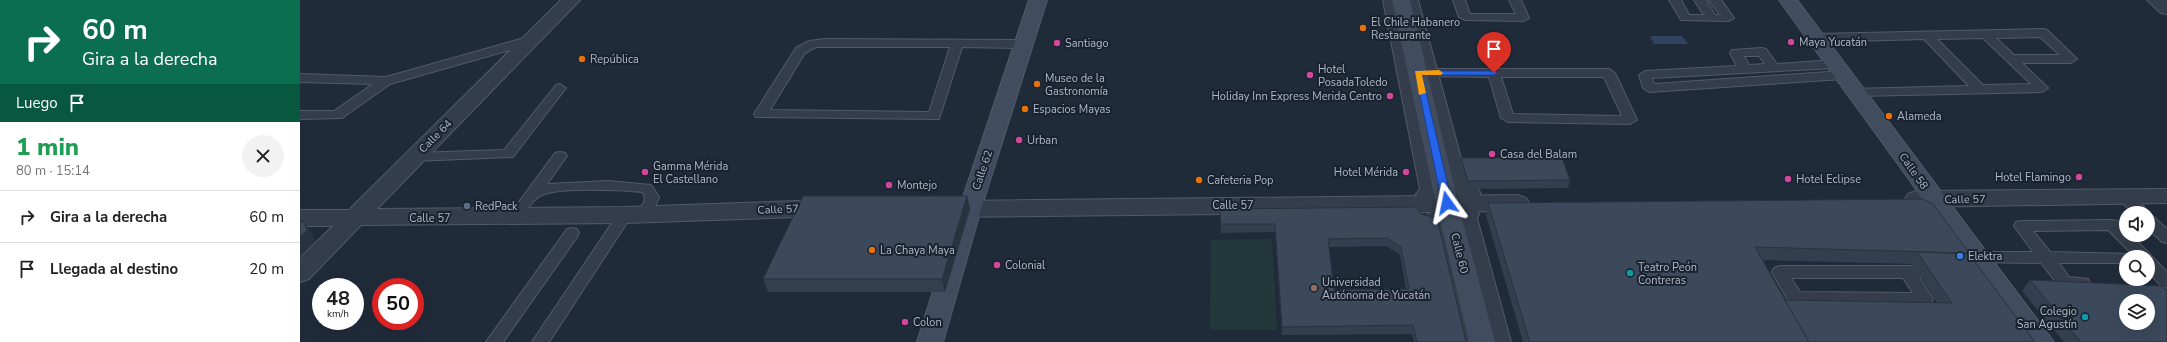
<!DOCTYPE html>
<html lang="es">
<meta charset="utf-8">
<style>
body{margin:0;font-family:"Nunito Sans",sans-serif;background:#f2f2f2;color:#222;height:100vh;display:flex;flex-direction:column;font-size:15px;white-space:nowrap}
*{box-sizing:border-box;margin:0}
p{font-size:13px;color:#767676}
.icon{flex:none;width:22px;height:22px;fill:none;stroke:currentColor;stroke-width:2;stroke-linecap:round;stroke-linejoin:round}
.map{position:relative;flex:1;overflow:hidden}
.drawer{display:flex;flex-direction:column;background:#fff;width:300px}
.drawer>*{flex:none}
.guide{background:#0b6e4f;color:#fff;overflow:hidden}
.controls{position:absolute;left:1819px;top:206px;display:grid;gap:8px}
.controls a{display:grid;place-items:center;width:36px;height:36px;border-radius:50%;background:#fff;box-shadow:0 4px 16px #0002;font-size:20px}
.speed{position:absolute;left:12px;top:278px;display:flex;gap:8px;font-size:20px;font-weight:700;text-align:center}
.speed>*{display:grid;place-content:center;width:52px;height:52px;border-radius:50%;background:#fff;box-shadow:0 4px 16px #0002;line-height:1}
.speed small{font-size:10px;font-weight:400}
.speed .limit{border:6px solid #d22;background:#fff;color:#111}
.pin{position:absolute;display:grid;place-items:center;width:34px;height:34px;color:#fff;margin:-41px -17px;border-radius:50% 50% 50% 0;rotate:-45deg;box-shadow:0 0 4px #0007}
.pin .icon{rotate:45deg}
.me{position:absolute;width:44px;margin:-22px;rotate:348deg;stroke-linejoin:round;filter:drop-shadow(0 0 3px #0008)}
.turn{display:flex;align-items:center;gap:14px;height:84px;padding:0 16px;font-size:18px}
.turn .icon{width:52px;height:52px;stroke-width:2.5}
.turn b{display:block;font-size:28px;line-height:34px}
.then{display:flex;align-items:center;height:38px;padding:0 16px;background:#0003;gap:8px;font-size:15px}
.round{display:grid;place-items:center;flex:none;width:42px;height:42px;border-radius:21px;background:#f2f2f2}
.headline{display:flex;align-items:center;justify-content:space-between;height:68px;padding:0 16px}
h1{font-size:24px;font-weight:800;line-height:30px;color:#1e9e55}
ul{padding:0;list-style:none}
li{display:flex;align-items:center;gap:12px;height:52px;padding:0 16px;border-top:1px solid #e0e0e0}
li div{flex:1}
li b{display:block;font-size:15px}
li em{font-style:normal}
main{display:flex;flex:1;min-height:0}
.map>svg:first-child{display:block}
.green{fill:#22383b}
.water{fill:#304461}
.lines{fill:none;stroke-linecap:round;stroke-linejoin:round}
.service-casing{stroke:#515a68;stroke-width:2}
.pedestrian-casing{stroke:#515a68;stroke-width:2}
.tertiary-casing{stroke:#515a68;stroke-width:2}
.secondary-casing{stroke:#515a68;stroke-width:2}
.service{fill:#343d4b;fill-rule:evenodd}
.pedestrian{fill:#343d4b;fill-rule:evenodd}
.tertiary{fill:#343d4b;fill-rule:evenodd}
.secondary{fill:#414c5e;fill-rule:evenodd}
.wall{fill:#333f4e;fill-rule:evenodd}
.shaded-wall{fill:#293340}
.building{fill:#3b495b;stroke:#293340;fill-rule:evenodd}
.route{fill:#2563eb;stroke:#184099}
.slow{fill:#f59e0b}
.food-dot{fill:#e8710a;stroke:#19222f;stroke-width:1.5}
.hotel-dot{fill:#d1479c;stroke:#19222f;stroke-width:1.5}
.service-dot{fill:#5c6f8a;stroke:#19222f;stroke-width:1.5}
.shop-dot{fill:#3f7fe0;stroke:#19222f;stroke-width:1.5}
.culture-dot{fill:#0f9aa8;stroke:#19222f;stroke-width:1.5}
.education-dot{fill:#8d6e63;stroke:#19222f;stroke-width:1.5}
.labels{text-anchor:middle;stroke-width:4;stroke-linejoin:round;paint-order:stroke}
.poi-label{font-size:11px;fill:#aeb7c7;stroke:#19222f;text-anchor:start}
.street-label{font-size:11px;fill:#aeb7c7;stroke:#19222f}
</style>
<main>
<section class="drawer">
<div class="guide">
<div class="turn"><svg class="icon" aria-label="right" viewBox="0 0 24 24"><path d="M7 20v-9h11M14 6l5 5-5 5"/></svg><div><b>60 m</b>Gira a la derecha</div></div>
<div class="then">Luego<svg class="icon" aria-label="arrive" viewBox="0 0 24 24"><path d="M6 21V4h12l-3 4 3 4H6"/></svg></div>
</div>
<div class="headline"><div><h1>1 min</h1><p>80 m · 15:14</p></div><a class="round"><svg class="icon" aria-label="close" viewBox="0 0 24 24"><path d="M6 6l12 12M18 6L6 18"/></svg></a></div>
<ul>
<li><svg class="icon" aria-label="right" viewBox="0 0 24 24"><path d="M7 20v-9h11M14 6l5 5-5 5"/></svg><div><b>Gira a la derecha</b></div><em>60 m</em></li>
<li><svg class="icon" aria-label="arrive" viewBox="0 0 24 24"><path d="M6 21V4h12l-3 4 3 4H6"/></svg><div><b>Llegada al destino</b></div><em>20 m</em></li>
</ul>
</section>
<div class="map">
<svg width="1867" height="342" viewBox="0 0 1867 342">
<rect width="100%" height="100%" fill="#202b3a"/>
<polygon class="green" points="972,239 977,330 910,330 911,240"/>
<polygon class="water" points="1350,36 1382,36 1388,44 1354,44"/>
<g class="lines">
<defs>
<g id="service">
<polygon points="1153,0 1165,0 1170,14 1216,14 1209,0 1221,0 1229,18 1223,21 1165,20 1159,17"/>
<polygon points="1369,0 1381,0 1389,15 1404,15 1394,0 1406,0 1415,15 1420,15 1409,0 1421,0 1434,18 1428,21 1381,20"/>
<path d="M1743,29L1747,30L1777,59L1771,63H1722L1748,88L1742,92L1556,96L1551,95L1550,92L1551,89L1669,86L1624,39L1516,42L1510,38L1516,34ZM1740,37L1760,55H1714L1696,38ZM1683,38L1731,84L1683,85L1637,39Z"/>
<polygon points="231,36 237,40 235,43 90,84 42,118 0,119 0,111 34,111 73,84 0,82 0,74 86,77"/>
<path d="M525,39L725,40L731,44L725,48L662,47L639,119L456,117L454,114L496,48L509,41ZM516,47H650L629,112L470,110L505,53Z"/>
<path d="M1462,48L1466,49L1477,64L1535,60L1541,64L1535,68L1352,78L1354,84L1543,71L1549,75L1543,79L1349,92L1343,88L1339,75L1345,71L1437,66L1430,53L1432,50ZM1444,56H1459L1465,64L1449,65Z"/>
<path d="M1120,69H1309L1315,73L1337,120L1330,124L1208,122L1201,118L1189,77L1116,76L1114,73ZM1201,77H1304L1322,116L1213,114Z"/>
<polygon points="260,84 266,88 213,157 114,161 109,160 107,157 109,154 114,153 204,150 256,85"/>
<path d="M260,152L265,153L267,156L247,184L308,181L351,185L359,197L350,218H340L338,214L345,200L344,194L342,192C323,190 258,187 242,195C232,199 226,212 220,221H210L208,217L255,153Z"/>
<path d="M1825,192C1834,195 1844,205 1848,213V214L1832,213L1818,197L1820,194Z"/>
<polygon points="325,210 330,211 332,215 249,342 232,342 320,211"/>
<polygon points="1848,215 1853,216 1867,229 1867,243 1862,242 1848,229"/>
<polygon points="1812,220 1817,221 1826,230 1826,235 1831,235 1867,272 1867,288 1861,286 1848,271 1848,257 1835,257 1808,230 1733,231 1750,252 1831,254 1833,257 1826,257 1826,263 1759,263 1769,277 1788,279 1790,283 1788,287 1782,289 1759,286 1741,263 1677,262 1672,261 1669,257 1672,253 1677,252 1733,252 1714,226 1716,222 1721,221"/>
<polygon points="272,228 277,229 279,233 277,237 203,342 186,342 267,229"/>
<path d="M1480,266H1636L1642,268L1644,272L1642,276L1619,278L1633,299L1631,303L1625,305L1495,304L1489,302L1472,272L1474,268ZM1491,278H1603L1613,293L1500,292Z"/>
</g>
<g id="pedestrian">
<path d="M1083,0H1099L1142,191C1136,200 1129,202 1119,199L1116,194L1120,189Z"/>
<path d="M1102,0H1118L1168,184L1178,189L1181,194L1178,199C1167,202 1154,198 1147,188Z"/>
<polygon points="1168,207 1176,209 1179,214 1177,218 1211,342 1185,342 1154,215 1157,210"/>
<polygon points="1137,211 1145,213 1148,218 1180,342 1154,342 1126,218 1129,213"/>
</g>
<g id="tertiary">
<polygon points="261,0 280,0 77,209 325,207 526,200 534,203 537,208 534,213 526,216 325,223 61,225 9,279 0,282 0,258 33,226 0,226 0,210 49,210"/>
<polygon points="1847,0 1867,0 1867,14 1861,13"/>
<polygon points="1867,189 1867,203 1616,207 1608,204 1605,199 1608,194 1616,191"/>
<polygon points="1218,195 1226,198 1229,203 1226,208 1218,211 652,217 644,214 641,209 644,204 652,201"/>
</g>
<g id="secondary">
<polygon points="729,0 747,0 681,209 643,342 617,342 659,209"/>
<polygon points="1092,0 1110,0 1158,203 1195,342 1169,342 1136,203"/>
<polygon points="1479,0 1497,0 1754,342 1726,342 1625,204 1611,182"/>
</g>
</defs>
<use href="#service" class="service-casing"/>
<use href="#pedestrian" class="pedestrian-casing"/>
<use href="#tertiary" class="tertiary-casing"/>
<use href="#secondary" class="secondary-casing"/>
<use href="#service" class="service"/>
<use href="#pedestrian" class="pedestrian"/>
<use href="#tertiary" class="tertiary"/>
<use href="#secondary" class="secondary"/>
</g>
<g class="wall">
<polygon points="1161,158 1270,180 1268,188 1166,189 1160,166"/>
<polygon points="667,196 670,209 645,292 468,292 463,279"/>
<path d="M1188,203L1669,253V254L1735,342H1223L1186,215ZM1463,260L1612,264L1637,303L1485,300Z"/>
<path d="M1116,207L1166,342H1114L1112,334L982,335L975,232L921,233L920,209ZM1086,246L1100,255L1106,289L1034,290L1029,247Z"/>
<polygon points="1730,280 1867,342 1764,342 1722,291"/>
</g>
<g class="shaded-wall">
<polygon points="667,196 670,209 645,292 642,279"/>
<polygon points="4,222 12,233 15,241 0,257 0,237"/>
</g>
<g class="building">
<polygon points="1161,158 1262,158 1270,180 1168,181"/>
<polygon points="503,196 667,196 642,279 463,279"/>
<polygon points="1622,199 1633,204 1669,253 1455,247 1509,342 1230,342 1188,203"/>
<path d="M1116,207L1121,214L1137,218L1166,342H1117L1113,325L982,327L975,224H921L920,209ZM1087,238L1101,247L1109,289L1034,290L1028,239Z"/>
<polygon points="0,222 4,222 7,230 0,237"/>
<polygon points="1617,252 1669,254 1735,342 1509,342 1485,300 1652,303"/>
<path d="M1730,280L1862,286L1867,291V342H1781ZM1826,301H1848V323H1826Z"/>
</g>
<polygon class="route" points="1115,71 1194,71 1198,73 1194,75 1122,75 1152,203 1147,207 1142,203"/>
<polygon class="slow" points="1139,70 1143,73 1141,75 1122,75 1126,93 1119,95 1115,71"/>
<g class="food-dot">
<circle cx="1063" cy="28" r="4"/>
<circle cx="282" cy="59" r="4"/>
<circle cx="737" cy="84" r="4"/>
<circle cx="725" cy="109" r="4"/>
<circle cx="1589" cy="116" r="4"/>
<circle cx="899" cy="180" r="4"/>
<circle cx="572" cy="250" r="4"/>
</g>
<g class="hotel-dot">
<circle cx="1491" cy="42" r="4"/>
<circle cx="757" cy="43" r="4"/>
<circle cx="1010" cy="75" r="4"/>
<circle cx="1090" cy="96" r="4"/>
<circle cx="719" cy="140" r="4"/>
<circle cx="1192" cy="154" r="4"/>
<circle cx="345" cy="172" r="4"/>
<circle cx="1106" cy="172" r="4"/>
<circle cx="1779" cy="177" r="4"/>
<circle cx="1488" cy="179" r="4"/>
<circle cx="589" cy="185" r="4"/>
<circle cx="697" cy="265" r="4"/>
<circle cx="605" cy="322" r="4"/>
</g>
<circle class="service-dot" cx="167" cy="206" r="4"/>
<circle class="shop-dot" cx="1660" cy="256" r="4"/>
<g class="culture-dot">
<circle cx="1330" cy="273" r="4"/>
<circle cx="1785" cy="317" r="4"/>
</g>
<circle class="education-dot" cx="1014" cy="288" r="4"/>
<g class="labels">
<g class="poi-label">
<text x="1071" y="26">El Chile Habanero<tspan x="1071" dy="13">Restaurante</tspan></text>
<text x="1499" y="46">Maya Yucatán</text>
<text x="765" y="47">Santiago</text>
<text x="290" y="63">República</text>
<text x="1018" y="73">Hotel<tspan x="1018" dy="13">PosadaToledo</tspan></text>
<text x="745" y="82">Museo de la<tspan x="745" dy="13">Gastronomía</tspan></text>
<text x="1082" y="100" text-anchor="end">Holiday Inn Express Merida Centro</text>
<text x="733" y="113">Espacios Mayas</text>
<text x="1597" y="120">Alameda</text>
<text x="727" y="144">Urban</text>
<text x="1200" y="158">Casa del Balam</text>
<text x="353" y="170">Gamma Mérida<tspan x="353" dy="13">El Castellano</tspan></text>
<text x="1098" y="176" text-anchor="end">Hotel Mérida</text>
<text x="1771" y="181" text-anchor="end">Hotel Flamingo</text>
<text x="1496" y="183">Hotel Eclipse</text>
<text x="907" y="184">Cafeteria Pop</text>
<text x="597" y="189">Montejo</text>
<text x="175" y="210">RedPack</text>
<text x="580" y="254">La Chaya Maya</text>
<text x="1668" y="260">Elektra</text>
<text x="705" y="269">Colonial</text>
<text x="1338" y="271">Teatro Peón<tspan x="1338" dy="13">Contreras</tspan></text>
<text x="1022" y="286">Universidad<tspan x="1022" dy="13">Autónoma de Yucatán</tspan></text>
<text x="1777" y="315" text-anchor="end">Colegio<tspan x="1777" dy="13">San Agustín</tspan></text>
<text x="613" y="326">Colon</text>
</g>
<g class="street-label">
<text transform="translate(135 136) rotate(-45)" y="4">Calle 64</text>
<text transform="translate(682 170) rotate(-71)" y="4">Calle 62</text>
<text transform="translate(1614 171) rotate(55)" y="4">Calle 58</text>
<text transform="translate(1665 199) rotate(-1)" y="4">Calle 57</text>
<text x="933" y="209">Calle 57</text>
<text transform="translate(478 209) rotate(-2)" y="4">Calle 57</text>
<text x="130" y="222">Calle 57</text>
<text transform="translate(1160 253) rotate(76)" y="4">Calle 60</text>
</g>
</g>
</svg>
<div class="controls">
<a><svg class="icon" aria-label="sound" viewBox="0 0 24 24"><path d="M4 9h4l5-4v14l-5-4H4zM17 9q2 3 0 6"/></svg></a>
<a><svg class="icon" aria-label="search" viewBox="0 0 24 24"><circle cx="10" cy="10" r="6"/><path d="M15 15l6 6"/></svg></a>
<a><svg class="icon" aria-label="layers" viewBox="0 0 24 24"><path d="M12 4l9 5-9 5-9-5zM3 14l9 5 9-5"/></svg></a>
</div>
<div class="speed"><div>48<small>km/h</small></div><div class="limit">50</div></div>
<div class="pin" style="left:1194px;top:73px;background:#d93025"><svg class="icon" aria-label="arrive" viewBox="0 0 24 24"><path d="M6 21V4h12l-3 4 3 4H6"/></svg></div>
<svg class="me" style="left:1147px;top:203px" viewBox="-20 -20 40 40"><path d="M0-17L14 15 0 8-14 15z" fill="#2563eb" stroke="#fff" stroke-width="4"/></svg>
</div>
</main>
